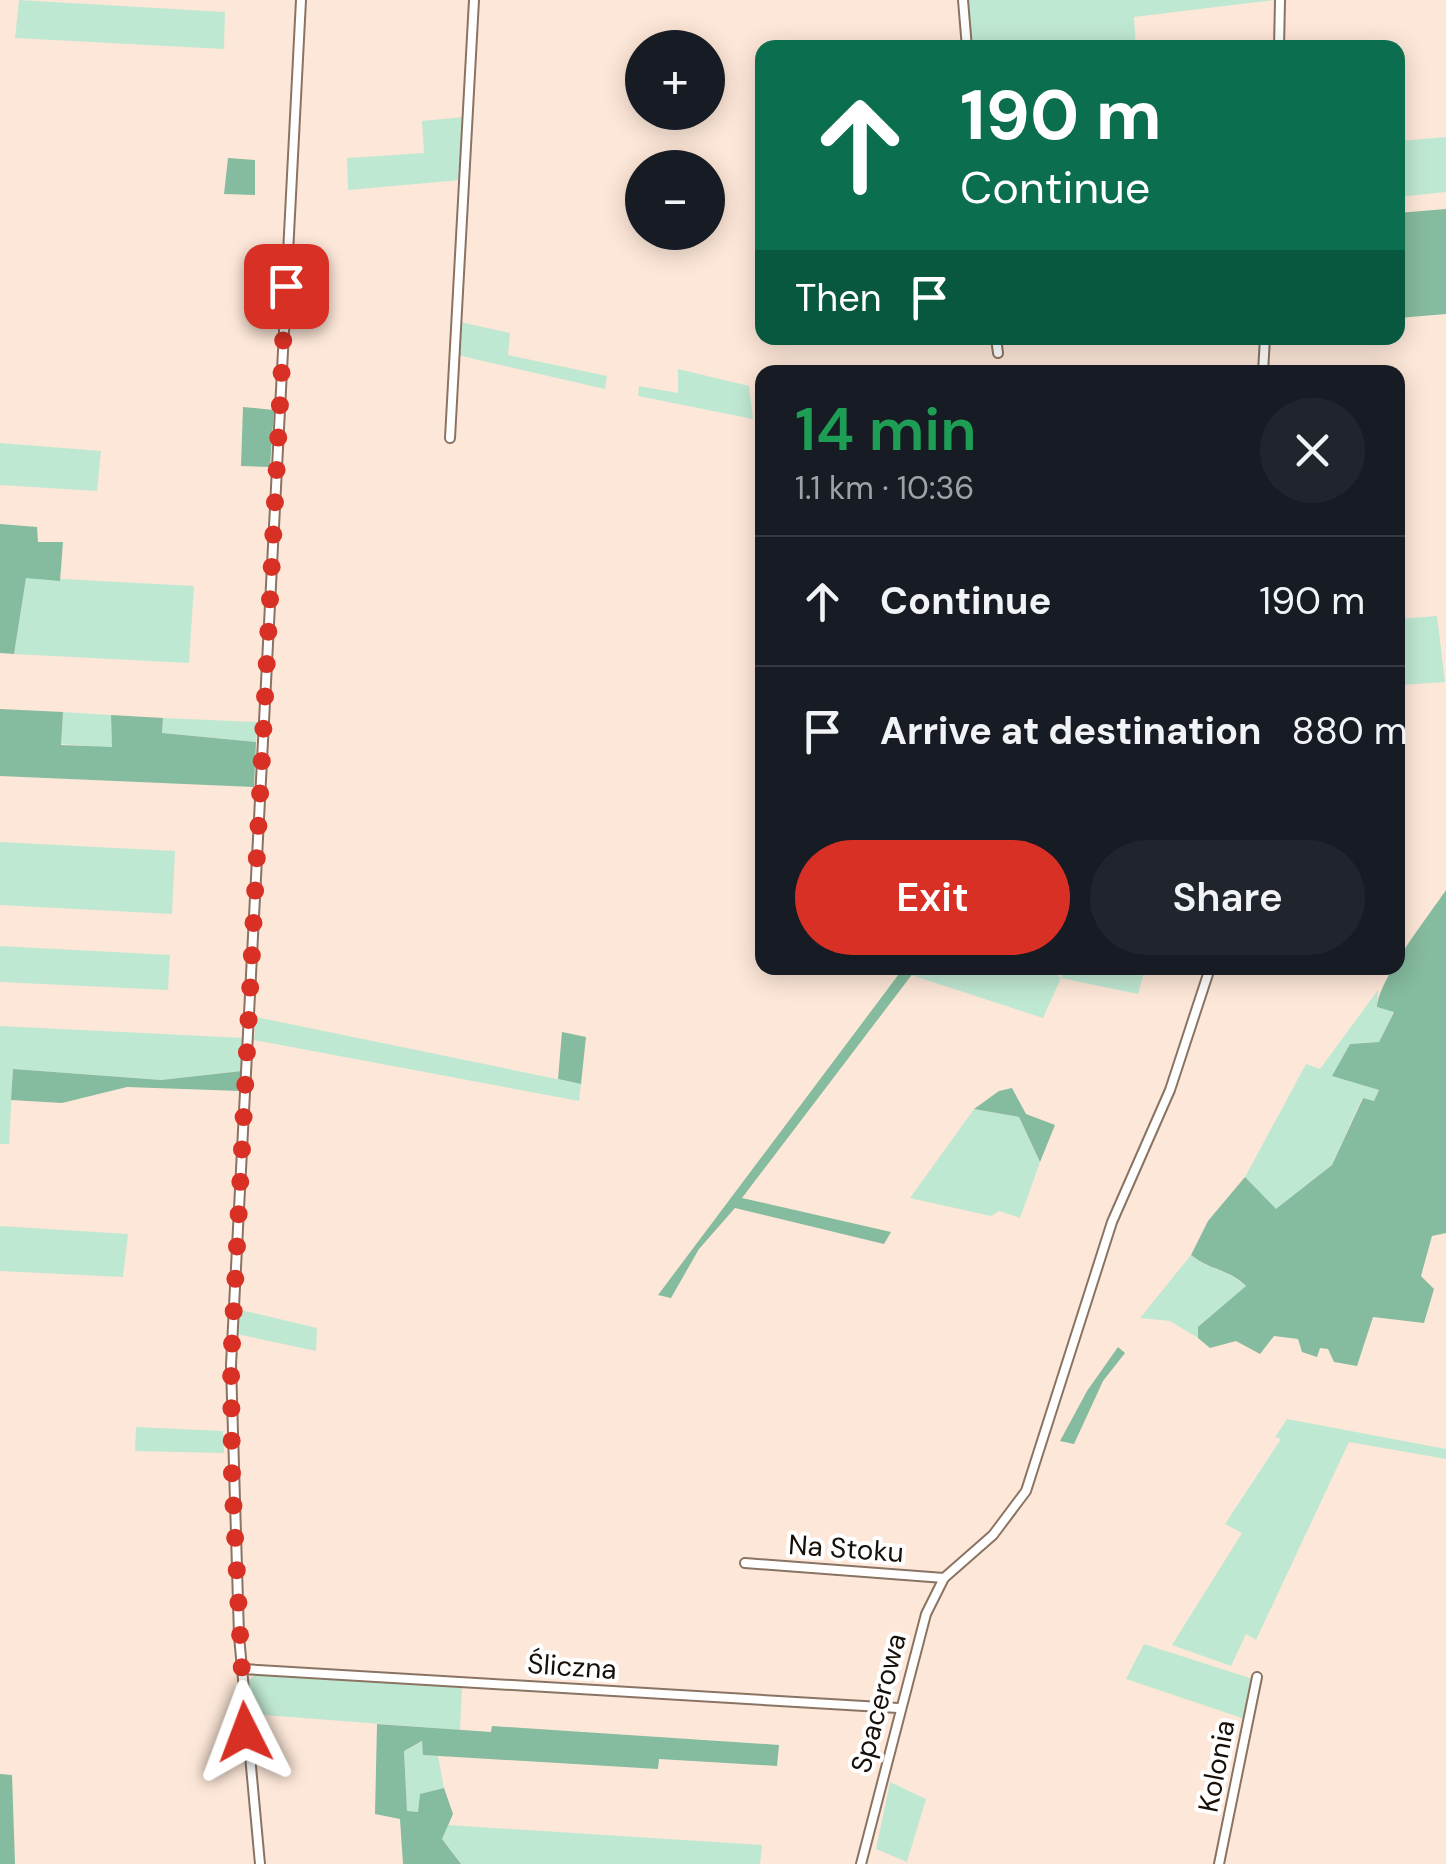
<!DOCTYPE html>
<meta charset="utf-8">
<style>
body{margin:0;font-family:"DM Sans",sans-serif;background:#20242c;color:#f1f3f6;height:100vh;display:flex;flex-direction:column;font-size:38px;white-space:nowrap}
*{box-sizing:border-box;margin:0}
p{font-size:32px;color:#9ea1a6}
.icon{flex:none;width:55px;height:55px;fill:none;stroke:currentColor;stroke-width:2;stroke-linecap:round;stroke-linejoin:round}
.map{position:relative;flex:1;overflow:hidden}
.panel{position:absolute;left:755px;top:365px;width:650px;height:610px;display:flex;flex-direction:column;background:#171b24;border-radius:20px;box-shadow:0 5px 25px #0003}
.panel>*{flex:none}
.banner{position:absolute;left:755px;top:40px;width:650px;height:305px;border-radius:20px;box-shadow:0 5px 25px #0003;background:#0b6e4f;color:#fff;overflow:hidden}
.controls{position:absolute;left:625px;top:30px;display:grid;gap:20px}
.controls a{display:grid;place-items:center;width:100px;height:100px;border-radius:50%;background:#171b24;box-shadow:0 5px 25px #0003;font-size:50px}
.pin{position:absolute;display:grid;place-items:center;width:85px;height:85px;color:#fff;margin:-42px;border-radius:20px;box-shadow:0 5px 15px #0006}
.me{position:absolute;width:110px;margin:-55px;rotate:357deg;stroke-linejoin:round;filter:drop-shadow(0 0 8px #0008)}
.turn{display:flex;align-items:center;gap:35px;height:210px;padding:0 40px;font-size:45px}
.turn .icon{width:130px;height:130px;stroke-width:2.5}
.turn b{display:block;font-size:70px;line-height:85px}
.then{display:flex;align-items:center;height:95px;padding:0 40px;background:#0003;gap:20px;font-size:38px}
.round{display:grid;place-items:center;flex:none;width:105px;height:105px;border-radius:52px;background:#20242c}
.headline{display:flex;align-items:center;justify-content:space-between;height:170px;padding:0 40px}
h1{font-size:60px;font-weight:600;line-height:75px;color:#1e9e55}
.primary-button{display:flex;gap:20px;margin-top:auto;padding:20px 40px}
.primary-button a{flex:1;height:115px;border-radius:60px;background:#d93025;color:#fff;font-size:40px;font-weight:600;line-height:115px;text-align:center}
.primary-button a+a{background:#20242c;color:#f1f3f6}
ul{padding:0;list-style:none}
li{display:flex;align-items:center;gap:30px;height:130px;padding:0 40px;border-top:2px solid #363941}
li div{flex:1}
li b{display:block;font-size:38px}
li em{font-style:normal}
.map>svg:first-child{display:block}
.green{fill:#bfe8d2}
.forest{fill:#85bb9e}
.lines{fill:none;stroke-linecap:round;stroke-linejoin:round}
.minor-casing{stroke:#8b7362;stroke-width:12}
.minor{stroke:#fff;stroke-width:8}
.route{stroke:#d93025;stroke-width:18;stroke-dasharray:0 32.4}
.labels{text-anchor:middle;stroke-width:8;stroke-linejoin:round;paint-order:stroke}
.street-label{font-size:28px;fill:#180f09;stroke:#fff}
</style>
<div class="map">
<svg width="1446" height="1864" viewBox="0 0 1446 1864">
<rect width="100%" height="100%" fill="#fde7d8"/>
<g class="green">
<polygon points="19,0 225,12 224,49 15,38"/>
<polygon points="963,0 1275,0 1134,17 1136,48 969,47"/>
<polygon points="464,117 461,180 348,190 347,158 424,153 422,121"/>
<polygon points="1446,137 1446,192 1398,197 1398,141"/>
<polygon points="460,322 510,333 508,355 607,376 605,389 457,355"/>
<polygon points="678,369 749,386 753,419 638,396 639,386 678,393"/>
<polygon points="0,443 101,451 97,491 0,485"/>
<polygon points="26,577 194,586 189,663 14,654"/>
<polygon points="1437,616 1445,682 1402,685 1398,619"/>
<polygon points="63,712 111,715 112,748 61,744"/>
<polygon points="163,718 258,722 256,742 162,733"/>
<polygon points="0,842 175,851 172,914 0,905"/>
<polygon points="0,946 170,955 168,990 0,982"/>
<polygon points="917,968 1048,968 1061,978 1065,968 1145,968 1138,994 1061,978 1043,1018 911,975"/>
<polygon points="1378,990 1377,1007 1394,1011 1379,1042 1350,1044 1333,1076 1379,1090 1374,1101 1362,1098 1332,1165 1276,1210 1245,1177 1306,1064 1320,1069"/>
<polygon points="256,1017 581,1084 579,1101 254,1040"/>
<polygon points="0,1026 244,1038 242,1071 161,1080 13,1069 9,1144 0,1144"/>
<polygon points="974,1109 1019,1117 1040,1162 1020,1218 999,1211 991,1216 910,1198"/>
<polygon points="0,1226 128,1234 123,1277 0,1271"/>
<path d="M1191,1255C1209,1270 1228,1270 1246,1286L1199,1327L1198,1338L1170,1321L1140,1318Z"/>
<polygon points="237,1309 317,1328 316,1351 237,1334"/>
<polygon points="1287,1419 1446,1449 1446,1459 1349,1442 1256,1640 1246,1634 1231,1666 1172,1645 1242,1533 1225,1524 1281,1439 1275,1437"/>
<polygon points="136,1427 223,1431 224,1453 135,1451"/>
<polygon points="1144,1644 1253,1679 1245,1719 1126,1679"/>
<polygon points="257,1673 462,1685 460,1730 251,1714 248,1681"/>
<polygon points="423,1741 423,1755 438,1756 444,1788 420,1794 418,1813 407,1811 404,1751"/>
<polygon points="890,1782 926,1799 907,1862 876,1849"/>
<polygon points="448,1825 762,1845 760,1864 461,1864 442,1839"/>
</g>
<g class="forest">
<polygon points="228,158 255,160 255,195 224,194"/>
<polygon points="1446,209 1446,314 1398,318 1398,213"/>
<polygon points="243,407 274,410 270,467 241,466"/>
<polygon points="0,524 37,527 38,542 63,542 60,581 26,578 14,654 0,653"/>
<polygon points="0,709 63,712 61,745 112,747 111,715 163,718 162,733 256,742 254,787 0,776"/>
<path d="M1446,890V1233L1432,1236L1421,1276L1434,1289L1424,1323L1373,1317L1357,1366L1334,1362L1328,1349L1320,1348L1317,1357L1302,1352L1298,1339L1274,1336L1260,1354L1236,1341L1210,1348L1198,1338V1327L1246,1286C1229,1269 1209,1270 1191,1255L1208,1221L1245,1177L1276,1209L1332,1165L1363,1098L1374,1101L1379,1090L1332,1076L1350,1044L1379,1042L1394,1012L1377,1007C1379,979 1427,918 1446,890Z"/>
<polygon points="881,968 917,968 742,1198 891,1232 884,1244 735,1208 699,1249 671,1298 658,1295 899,974"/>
<polygon points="562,1032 586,1037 581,1084 558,1079"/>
<polygon points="13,1069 161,1080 242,1071 240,1091 127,1087 62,1103 11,1100"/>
<polygon points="1012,1088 1026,1114 1055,1125 1040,1162 1019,1117 974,1109 999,1091"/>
<polygon points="1118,1347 1125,1353 1103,1381 1074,1444 1060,1441 1087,1391"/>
<polygon points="377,1724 491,1732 492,1726 779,1745 777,1766 659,1759 658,1769 423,1755 422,1741 404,1751 407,1811 418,1812 420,1794 444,1788 453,1814 442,1839 461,1864 403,1864 400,1819 375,1814"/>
<polygon points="0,1774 12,1775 15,1864 0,1864"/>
</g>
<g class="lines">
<defs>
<g id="minor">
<polyline points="963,0 967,48"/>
<polyline points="1279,48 1280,0"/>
<polyline points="996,338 998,353"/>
<polyline points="1263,372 1265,338"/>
<polyline points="450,438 474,0"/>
<polyline points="745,1563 944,1578"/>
<polyline points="243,1669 898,1708"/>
<polyline points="260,1864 239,1636 231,1365 301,0"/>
<polyline points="861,1864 926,1614 944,1578 993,1535 1026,1491 1112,1222 1170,1090 1210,968"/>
<polyline points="1219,1864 1257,1677"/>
</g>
</defs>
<use href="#minor" class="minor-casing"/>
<use href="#minor" class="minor"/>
</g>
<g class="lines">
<polyline class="route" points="245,1732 232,1476 231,1364 286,286"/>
</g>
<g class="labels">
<g class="street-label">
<text transform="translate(846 1548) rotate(4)" y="10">Na Stoku</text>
<text transform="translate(572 1666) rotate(4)" y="10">Śliczna</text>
<text transform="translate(878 1703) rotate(-75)" y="10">Spacerowa</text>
<text transform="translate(1216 1766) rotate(-79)" y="10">Kolonia</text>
</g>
</g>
</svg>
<div class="controls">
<a>+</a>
<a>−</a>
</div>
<div class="pin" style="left:286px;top:286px;background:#d93025"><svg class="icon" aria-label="arrive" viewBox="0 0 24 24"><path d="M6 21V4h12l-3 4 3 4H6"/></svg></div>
<svg class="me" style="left:245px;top:1732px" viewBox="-20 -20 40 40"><path d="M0-17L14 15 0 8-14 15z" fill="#d93025" stroke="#fff" stroke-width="4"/></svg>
<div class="banner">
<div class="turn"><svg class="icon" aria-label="ahead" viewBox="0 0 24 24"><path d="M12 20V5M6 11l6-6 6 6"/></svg><div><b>190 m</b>Continue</div></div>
<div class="then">Then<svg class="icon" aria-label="arrive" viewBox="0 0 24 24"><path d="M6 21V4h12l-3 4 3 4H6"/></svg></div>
</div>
<section class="panel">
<div class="headline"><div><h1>14 min</h1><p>1.1 km · 10:36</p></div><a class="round"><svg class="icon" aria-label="close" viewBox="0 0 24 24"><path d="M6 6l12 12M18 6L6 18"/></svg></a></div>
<ul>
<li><svg class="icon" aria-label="ahead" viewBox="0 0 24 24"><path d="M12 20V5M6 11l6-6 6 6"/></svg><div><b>Continue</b></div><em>190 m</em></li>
<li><svg class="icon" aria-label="arrive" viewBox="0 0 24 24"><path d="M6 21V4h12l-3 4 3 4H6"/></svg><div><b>Arrive at destination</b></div><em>880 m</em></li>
</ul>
<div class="primary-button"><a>Exit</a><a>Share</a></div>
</section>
</div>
